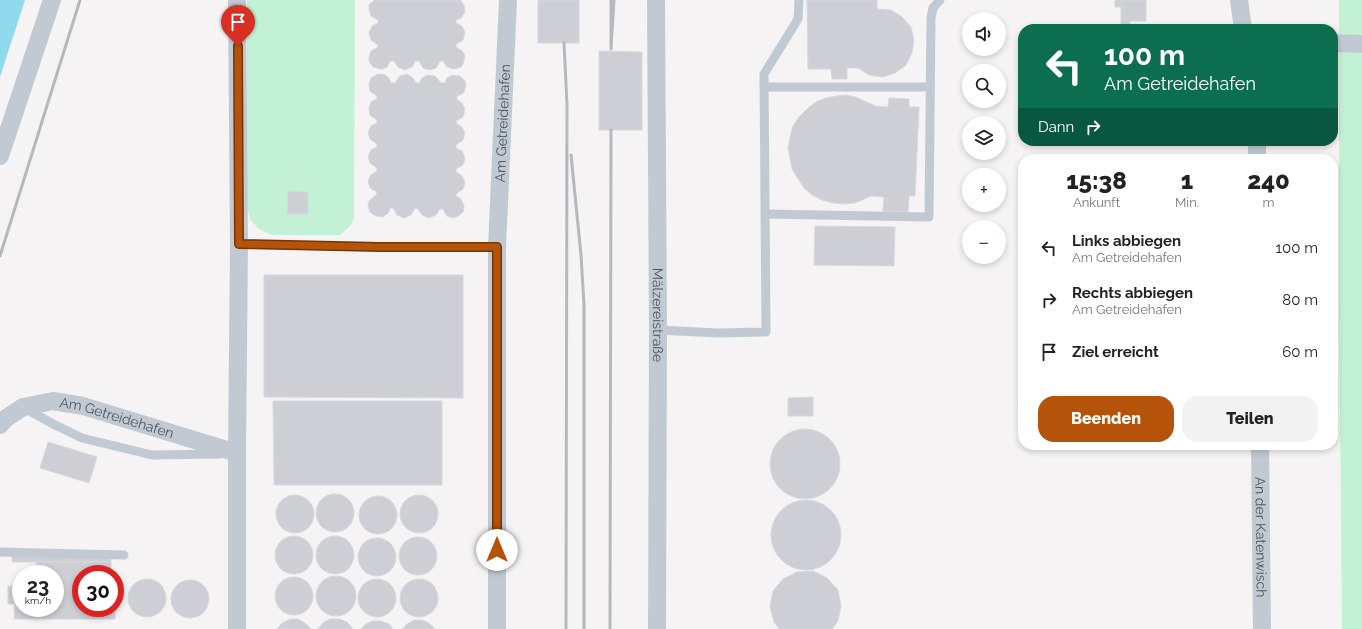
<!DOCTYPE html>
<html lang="de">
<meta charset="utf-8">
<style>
body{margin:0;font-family:Raleway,sans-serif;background:#f2f2f2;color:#222;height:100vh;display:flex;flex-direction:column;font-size:15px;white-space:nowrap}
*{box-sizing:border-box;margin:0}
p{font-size:13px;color:#767676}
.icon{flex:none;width:22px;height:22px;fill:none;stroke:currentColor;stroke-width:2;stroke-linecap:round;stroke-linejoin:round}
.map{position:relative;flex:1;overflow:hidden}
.drawer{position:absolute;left:1018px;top:154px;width:320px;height:296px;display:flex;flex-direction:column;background:#fff;border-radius:16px;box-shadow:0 2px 6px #0003}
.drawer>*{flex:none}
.top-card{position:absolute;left:1018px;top:24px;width:320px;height:122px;border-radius:16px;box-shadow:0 2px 6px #0003;background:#0b6e4f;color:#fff;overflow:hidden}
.controls{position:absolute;left:962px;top:12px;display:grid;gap:8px}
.controls a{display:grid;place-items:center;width:44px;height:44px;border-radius:50%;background:#fff;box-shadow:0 2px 6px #0003;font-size:20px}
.speed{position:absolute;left:12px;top:565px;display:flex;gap:8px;font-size:20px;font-weight:700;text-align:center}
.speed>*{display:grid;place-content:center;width:52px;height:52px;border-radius:50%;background:#fff;box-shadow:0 2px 6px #0003;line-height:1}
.speed small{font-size:10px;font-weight:400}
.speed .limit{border:6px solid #d22;background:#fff;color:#111}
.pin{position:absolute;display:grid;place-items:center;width:34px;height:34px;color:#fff;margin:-41px -17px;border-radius:50% 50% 50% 0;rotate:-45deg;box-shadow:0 0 4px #0007}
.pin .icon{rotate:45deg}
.me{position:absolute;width:44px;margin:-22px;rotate:0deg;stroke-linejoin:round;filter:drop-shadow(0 0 3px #0008)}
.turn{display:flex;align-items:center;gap:14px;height:84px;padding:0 20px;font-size:18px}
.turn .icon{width:52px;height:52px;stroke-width:2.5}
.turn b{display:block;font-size:28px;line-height:34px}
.then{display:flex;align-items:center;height:38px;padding:0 20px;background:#0003;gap:8px;font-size:15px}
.eta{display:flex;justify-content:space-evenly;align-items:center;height:68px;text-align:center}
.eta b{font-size:24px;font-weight:800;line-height:28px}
.primary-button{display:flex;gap:8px;margin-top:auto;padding:8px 20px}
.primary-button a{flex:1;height:46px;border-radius:16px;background:#b45309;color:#fff;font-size:16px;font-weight:800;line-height:46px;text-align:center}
.primary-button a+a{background:#f2f2f2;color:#222}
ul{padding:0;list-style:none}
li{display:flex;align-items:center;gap:12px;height:52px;padding:0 20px}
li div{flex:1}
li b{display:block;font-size:15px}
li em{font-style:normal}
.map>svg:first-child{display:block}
.green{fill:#c3f1d5}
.water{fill:#90daee}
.building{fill:#cdcfd5;stroke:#d7d9de}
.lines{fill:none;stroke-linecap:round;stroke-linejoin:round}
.lane{stroke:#c1cad2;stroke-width:9}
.street{stroke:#c1cad2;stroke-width:18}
.rail{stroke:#b5b8bd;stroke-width:3}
.route-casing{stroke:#753606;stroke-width:10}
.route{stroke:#b45309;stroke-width:7}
.labels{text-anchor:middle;stroke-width:3;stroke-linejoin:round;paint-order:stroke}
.street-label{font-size:14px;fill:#4a5661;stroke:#fff}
</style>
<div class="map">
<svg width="1362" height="629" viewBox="0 0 1362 629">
<rect width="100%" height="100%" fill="#f5f3f3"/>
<g class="green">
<polygon points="247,0 355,0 354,219 349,227 340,235 272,235 259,229 250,219 247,206"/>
<polygon points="1339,0 1362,0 1362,629 1342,629 1339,302"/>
</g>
<polygon class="water" points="0,0 25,0 0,77"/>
<g class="building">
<polygon points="374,0 460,0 464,5 465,12 461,18 456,20 456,23 462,26 465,33 463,40 456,44 456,47 462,51 464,54 465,57 463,64 461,67 454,69 447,67 443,61 440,61 436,68 430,70 423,68 419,61 415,61 412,67 405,70 398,67 394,61 390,61 387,67 383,69 380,69 373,67 369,61 369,57 371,51 378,47 378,45 371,40 369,33 372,26 378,23 378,20 371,16 369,9 369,5"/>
<rect x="538" y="0" width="41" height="43"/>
<polygon points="807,0 877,0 877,9 891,10 902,17 911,27 914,40 912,53 906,65 895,73 883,77 869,75 858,68 847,68 847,79 832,79 831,69 808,69"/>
<polygon points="1115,0 1146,0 1146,21 1130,21 1130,26 1121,26 1121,7 1115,7"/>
<polygon points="599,51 642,52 642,130 599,130"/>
<polygon points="378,74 385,75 388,77 391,83 395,83 400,76 407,74 413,78 416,83 419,83 422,78 428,75 435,76 441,83 445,83 447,78 453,75 460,76 465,81 466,85 464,92 462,94 457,96 457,100 462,103 465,109 463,117 456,121 457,124 462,127 465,133 463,140 456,145 456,148 462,151 465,158 463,165 456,169 456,172 462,176 465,182 463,189 456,194 456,196 461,199 464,206 463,212 457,217 453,218 447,216 443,209 440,209 436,215 429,218 422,215 418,209 415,208 411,215 404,218 397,215 393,208 390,208 389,212 383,217 376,216 370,212 368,205 369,201 376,195 377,192 370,188 368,181 371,175 377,171 377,168 370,163 368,157 371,150 377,147 377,144 370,139 368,133 371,126 377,123 377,120 370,115 369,108 371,102 377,99 377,96 370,91 369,84 371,78"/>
<polygon points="847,95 858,98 875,106 888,107 889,98 909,99 909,107 919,107 915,196 909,196 908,212 883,211 884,197 871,196 855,203 844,204 833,203 822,200 812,195 804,188 792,169 788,148 790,137 793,126 799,117 807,109 816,102 826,98 836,96"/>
<polygon points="288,191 308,192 308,214 287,214"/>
<polygon points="815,226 895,227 894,266 814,265"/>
<polygon points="264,275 463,275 463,398 264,397"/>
<polygon points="813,397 813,416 788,416 788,398"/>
<polygon points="273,401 442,401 442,485 274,485"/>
<circle cx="805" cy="464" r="35"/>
<polygon points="48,442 97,457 89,483 40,468"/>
<circle cx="335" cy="513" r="19"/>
<circle cx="295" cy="514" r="19"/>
<circle cx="419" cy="514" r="19"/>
<circle cx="378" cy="515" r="19"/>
<circle cx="806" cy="535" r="35"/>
<circle cx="335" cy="555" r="19"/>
<circle cx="294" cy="555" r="19"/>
<circle cx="418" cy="556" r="19"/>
<circle cx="377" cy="557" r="19"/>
<polygon points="12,554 111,555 111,562 12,562"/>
<polygon points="36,562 111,562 111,574 81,574 81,608 115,608 115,619 14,619 15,604 8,604 8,586 14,586 14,585 21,585 21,608 55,608 55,574 36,574"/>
<polygon points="813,571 827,578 838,590 841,606 838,621 832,629 779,629 774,622 770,607 773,591 783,579 797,572"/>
<circle cx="336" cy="596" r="20"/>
<circle cx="294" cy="596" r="19"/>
<circle cx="419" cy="598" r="19"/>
<circle cx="377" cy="598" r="19"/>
<circle cx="147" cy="598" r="19"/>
<circle cx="190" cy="599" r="19"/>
<polygon points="290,619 298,619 305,623 311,629 277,629 282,623"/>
<polygon points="331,619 339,619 347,622 353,629 318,629 324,622"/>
<polygon points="414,620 423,620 430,624 435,629 402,629 407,624"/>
<polygon points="373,621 381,621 389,624 393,629 361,629 366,624"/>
</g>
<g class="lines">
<g class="lane">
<polyline points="764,87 930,87"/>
<polyline points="765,214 929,217 931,18 933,8 940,0"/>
<polyline points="239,244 380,247 497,247"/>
<polyline points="658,330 718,333 766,332 764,74 798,19 799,0"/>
<polyline points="24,408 55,425 82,438 152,455 220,454"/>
<polyline points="0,552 124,555"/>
</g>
<g class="street">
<polyline points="237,0 239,244 237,453 237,629"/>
<path id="s1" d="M656,0L658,330L657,629"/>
<polyline points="1239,0 1243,29"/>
<polyline points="1333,43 1362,44"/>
<polyline points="1257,141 1257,159"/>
<polyline points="0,156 52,0"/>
<path id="s2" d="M0,425L5,419L23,407L53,401L83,406L237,453"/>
<path id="s3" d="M1260,445L1262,629"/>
<path id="s4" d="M497,629V247L508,0"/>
</g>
<g class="rail">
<polyline points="611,0 611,49 614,0"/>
<polyline points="564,43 567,105 566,629"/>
<polyline points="571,155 581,255 584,305 584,629"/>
<polyline points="0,256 80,0"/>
<polyline points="610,629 611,130"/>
</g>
</g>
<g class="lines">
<defs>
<polyline id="route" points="238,46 239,244 380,247 497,247 497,550"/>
</defs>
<use href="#route" class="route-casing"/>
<use href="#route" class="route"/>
</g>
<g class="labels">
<g class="street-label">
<text dy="5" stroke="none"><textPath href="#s4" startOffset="506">Am Getreidehafen</textPath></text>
<text dy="5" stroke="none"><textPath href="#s1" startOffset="315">Mälzereistraße</textPath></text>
<text dy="5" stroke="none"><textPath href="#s2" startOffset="126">Am Getreidehafen</textPath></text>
<text dy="5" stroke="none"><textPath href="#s3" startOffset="92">An der Katenwisch</textPath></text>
</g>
</g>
</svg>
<div class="controls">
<a><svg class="icon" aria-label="sound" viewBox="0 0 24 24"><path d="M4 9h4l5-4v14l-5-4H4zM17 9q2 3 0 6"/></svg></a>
<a><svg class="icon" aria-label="search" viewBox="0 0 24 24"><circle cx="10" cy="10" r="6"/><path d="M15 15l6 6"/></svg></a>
<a><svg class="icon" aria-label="layers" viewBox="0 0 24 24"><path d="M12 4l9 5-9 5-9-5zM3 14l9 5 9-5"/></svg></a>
<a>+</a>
<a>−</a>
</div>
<div class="speed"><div>23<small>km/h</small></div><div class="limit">30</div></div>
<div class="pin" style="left:238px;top:46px;background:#d93025"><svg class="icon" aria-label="arrive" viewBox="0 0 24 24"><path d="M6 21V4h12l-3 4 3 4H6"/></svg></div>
<svg class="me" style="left:497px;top:550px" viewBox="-20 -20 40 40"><circle r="19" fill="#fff"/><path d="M0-13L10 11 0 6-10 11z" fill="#b45309"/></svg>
<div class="top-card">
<div class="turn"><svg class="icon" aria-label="left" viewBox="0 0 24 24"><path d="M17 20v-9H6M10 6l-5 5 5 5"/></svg><div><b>100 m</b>Am Getreidehafen</div></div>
<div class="then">Dann<svg class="icon" aria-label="right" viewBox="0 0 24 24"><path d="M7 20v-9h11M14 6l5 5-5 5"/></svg></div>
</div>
<section class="drawer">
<div class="eta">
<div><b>15:38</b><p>Ankunft</p></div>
<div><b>1</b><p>Min.</p></div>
<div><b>240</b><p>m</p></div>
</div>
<ul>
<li><svg class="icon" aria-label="left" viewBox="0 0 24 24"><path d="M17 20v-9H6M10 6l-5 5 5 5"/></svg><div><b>Links abbiegen</b><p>Am Getreidehafen</p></div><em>100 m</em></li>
<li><svg class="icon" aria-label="right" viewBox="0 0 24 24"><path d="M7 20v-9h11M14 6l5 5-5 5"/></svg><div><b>Rechts abbiegen</b><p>Am Getreidehafen</p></div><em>80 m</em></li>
<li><svg class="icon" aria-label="arrive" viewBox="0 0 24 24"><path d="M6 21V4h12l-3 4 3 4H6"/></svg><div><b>Ziel erreicht</b></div><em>60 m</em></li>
</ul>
<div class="primary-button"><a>Beenden</a><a>Teilen</a></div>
</section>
</div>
